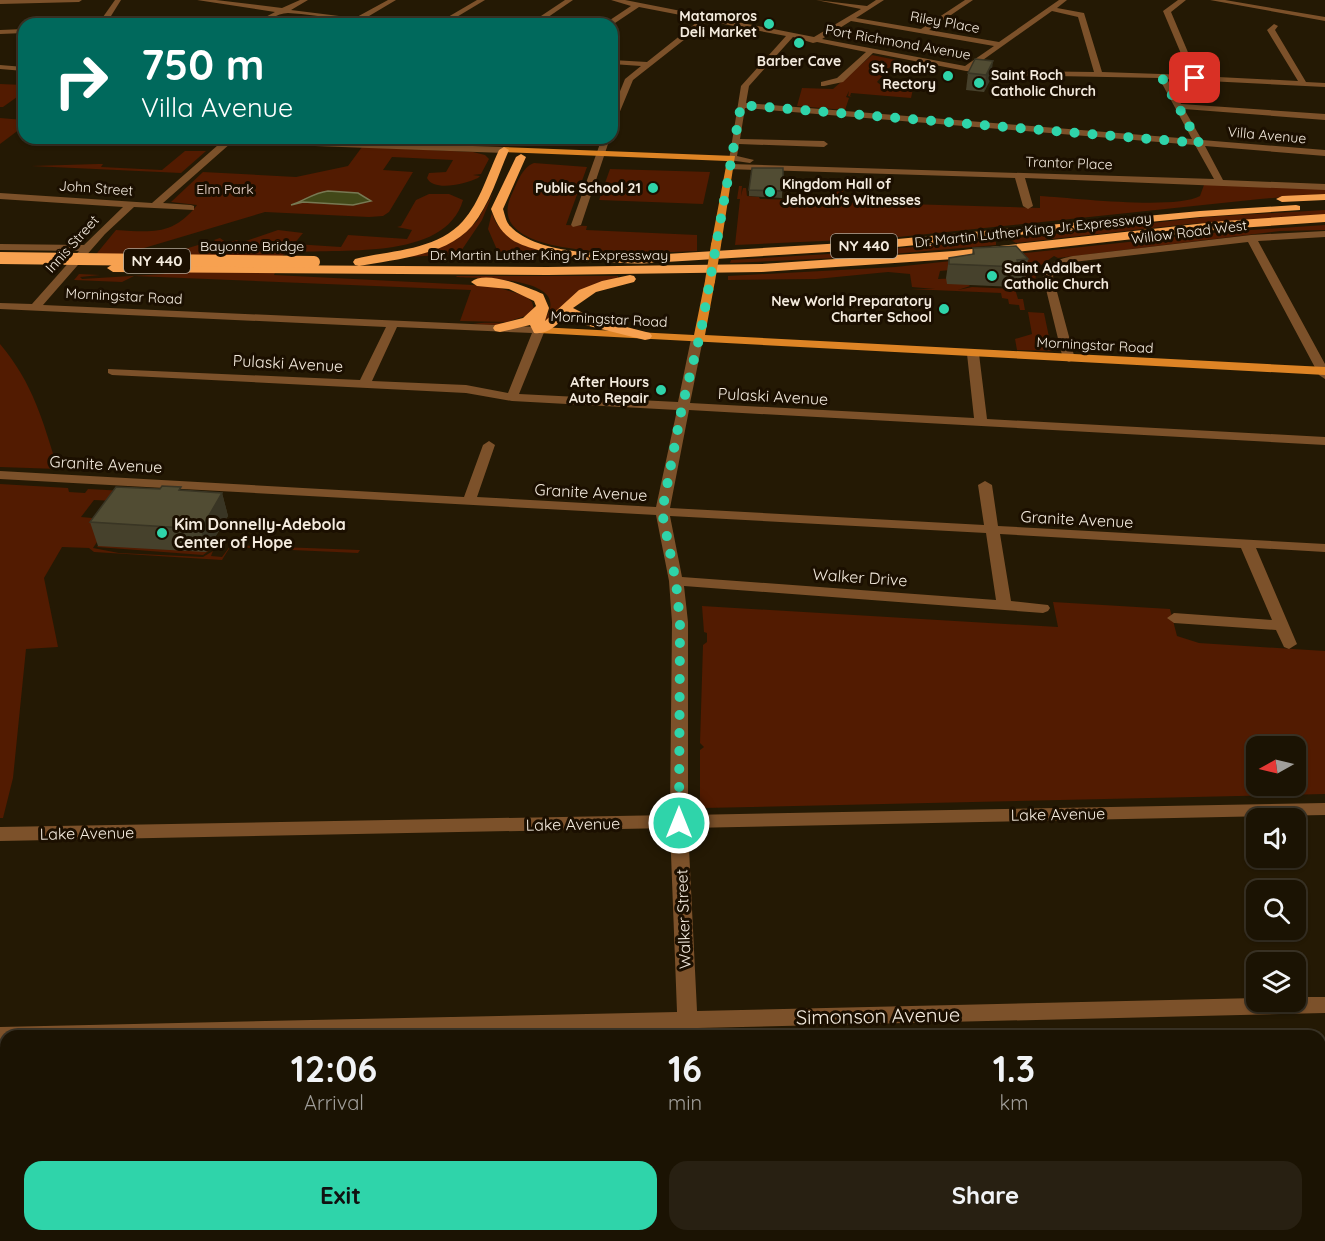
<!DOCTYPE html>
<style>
body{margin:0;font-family:Quicksand,sans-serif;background:#282012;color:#f1f3f6;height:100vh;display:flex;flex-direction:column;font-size:22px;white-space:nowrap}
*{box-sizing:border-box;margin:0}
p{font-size:20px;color:#a09e9a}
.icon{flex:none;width:33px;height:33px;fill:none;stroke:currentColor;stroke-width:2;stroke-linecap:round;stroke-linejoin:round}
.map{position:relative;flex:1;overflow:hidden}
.side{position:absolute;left:0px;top:1030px;width:1326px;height:212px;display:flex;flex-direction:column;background:#1b1303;border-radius:18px 18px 0 0;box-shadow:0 2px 4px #0004,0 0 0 2px #393225}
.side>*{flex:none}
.banner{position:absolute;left:18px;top:18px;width:600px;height:126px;border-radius:18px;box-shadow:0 2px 4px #0004,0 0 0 2px #393225;background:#00695c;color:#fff;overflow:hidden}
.needle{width:39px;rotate:262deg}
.tools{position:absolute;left:1246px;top:736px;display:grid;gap:12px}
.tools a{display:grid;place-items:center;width:60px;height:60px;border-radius:12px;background:#1b1303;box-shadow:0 2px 4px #0004,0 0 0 2px #393225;font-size:30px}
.pin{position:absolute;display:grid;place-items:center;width:51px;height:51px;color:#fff;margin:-26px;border-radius:12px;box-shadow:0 3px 9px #0006}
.me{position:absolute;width:66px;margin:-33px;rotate:0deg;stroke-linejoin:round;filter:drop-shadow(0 0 4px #0008)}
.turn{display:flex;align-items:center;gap:21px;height:126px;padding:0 24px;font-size:27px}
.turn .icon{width:78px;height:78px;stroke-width:2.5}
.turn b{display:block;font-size:42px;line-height:51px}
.eta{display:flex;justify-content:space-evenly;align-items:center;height:102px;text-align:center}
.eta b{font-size:36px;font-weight:700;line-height:42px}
.primary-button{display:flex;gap:12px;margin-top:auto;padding:12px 24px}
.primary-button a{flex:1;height:69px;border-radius:18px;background:#2fd4aa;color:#111;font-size:24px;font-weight:700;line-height:69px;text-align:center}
.primary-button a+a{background:#282012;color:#f1f3f6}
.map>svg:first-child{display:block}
.green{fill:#521b01;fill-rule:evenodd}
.water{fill:#424818;stroke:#777953;stroke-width:1.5}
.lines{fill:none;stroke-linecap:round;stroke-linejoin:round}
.minor{fill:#7c512a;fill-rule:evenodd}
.major{fill:#de8425;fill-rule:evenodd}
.highway{fill:#f7a150;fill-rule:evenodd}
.major-bridge{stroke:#de8425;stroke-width:10}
.highway-bridge{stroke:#f7a150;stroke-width:12}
.wall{fill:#46412c}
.shaded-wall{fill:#393524}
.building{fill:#514c33;stroke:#393524;stroke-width:1.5}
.route{stroke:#2fd4aa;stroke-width:10;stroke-dasharray:0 18}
.poi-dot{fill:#2fd4aa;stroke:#1b0f00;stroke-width:2}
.labels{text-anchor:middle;stroke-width:6;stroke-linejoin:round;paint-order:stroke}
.far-poi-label{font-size:14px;font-weight:bold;fill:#f4ebde;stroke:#1b0f00;text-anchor:end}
.far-street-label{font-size:14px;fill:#f4ebde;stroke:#1b0f00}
.far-park-label{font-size:14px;fill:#efd8ce;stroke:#1b0f00}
.shield{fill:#1b0f00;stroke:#b3a99b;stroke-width:1.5}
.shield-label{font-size:15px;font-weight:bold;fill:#f4ebde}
.street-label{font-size:16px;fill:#f4ebde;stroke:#1b0f00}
.poi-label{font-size:16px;font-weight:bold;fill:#f4ebde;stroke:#1b0f00;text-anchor:start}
.near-street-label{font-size:20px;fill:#f4ebde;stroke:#1b0f00}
</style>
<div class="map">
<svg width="1325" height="1241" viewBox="0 0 1325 1241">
<rect width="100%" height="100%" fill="#241904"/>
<g class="green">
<polygon points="872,55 896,60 877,82 882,86 913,89 911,98 851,93 850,96 852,97 848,96 849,91 846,97 849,98 845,110 797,106 802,88 833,89"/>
<polygon points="0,84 24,85 24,92 3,107 0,107"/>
<polygon points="0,118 24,120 24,126 0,144"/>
<path d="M362,147L473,152L485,155L489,159L481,174L473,175L480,176L478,178C465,184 434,192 427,178L429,173L446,172L453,160L392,157L383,170L413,172L389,212L383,216L369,217L265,212L124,254L93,258L116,230C151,232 173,236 197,205L171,202L203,172L296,177L348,166Z"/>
<polygon points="185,151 206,151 181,173 31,166 98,164 103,164 101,167 162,170"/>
<path d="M534,163L587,167L566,225L587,226L586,230L697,235V251C665,252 480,265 511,196C517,184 521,168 534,163Z"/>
<polygon points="610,169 710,172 703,204 599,200"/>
<path d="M1205,182L1325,189V194L1260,199L889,238L735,245L740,199H737L739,186H742L741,196L743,188H746L747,196L759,197L760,199L834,201L838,187H845L838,202L1040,208V196C1074,198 1174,210 1200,196Z"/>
<polygon points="493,193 482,220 459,254 408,257 465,232 477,221"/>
<path d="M429,194H449L463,200C445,263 336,247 288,253L283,255L274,275L493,286L526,296L532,302L534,309C528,330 491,325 473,324C492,320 514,328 531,314L507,322L460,321L471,290L134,276L122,282L74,280L79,274L100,275L80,277L82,279L164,274L185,249L208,242L222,246L214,240L220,238L227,243L237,240L238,241L236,243L240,242L249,247L246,241L278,230L303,233L294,244L341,247L348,235L407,239L412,230L397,227L401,226L416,200Z"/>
<polygon points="1325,210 1325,215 1189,224 1016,243 1009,239 1206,217"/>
<path d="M492,212C496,234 520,241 539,250L498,252L488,229Z"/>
<polygon points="1325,225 1325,230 1280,231 1058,258 1054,256 1037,268 1034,288 1011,264 940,271 938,279 961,278 970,286 958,290 972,287 1015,289 1018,299 1023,299 1025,310 1020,310 1019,305 1009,304 1008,299 1002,298 1001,293 910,289 935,289 912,287 910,274 888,272 816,279 728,280 728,276 895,267 1222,232"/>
<polygon points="990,240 996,242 996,245 858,257 730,263 731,260 845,253"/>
<path d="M457,276H618V278L543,322C578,276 480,279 456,277Z"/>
<polygon points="1028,312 1044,313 1052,351 1017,350 1015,339 1032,334"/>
<path d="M0,344C34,385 42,419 58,469L0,467Z"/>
<path d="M0,484L68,488L69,492L85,493L88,489L181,494L119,509L93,548L119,553L203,557L213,551L211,556L222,557L231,545L360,550L358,553L230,547L222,560L94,552L89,548L62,547L44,578L58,647L26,649L13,778L3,818H0ZM94,500L115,501L103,519L81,517Z"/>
<polygon points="218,544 203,555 97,547 98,546"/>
<path d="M1053,602L1170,609L1177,636L1199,643L1325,651V794L703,808L700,806V750L704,747L700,743L703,645L707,642V633L704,632L702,606L1058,627ZM1257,747H1296V786H1257Z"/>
</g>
<path class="water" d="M328,191L358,193L371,201L353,205L303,202L291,205C304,201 313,193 328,191Z"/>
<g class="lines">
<g class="minor">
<polygon points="0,0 82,0 79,2 0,4"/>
<polygon points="115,0 121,0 106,24 98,24"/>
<path d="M197,0H216L282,8L300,0H308L291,10L355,18L388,0H396L364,19L392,24C357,24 323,15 288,13C276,13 265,24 252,24L275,12Z"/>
<polygon points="477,0 485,0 445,24 436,24"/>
<polygon points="565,0 573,0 538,24 529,24"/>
<path d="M611,0H625L814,37L861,9L816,0L867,6L876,0H884L856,18L921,29L965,0H973L929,30L999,42L1059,0H1067L1057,8L1084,13L1102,72L1190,75L1163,11L1178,0H1186L1171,12L1198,76L1298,81L1267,30L1274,24L1278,26L1275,30L1306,82L1325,83V87L1167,79L1181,104L1325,114V120L1184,109L1202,140L1325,150V156L1205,146L1223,180L1325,184V190L1025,178L1033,206L1028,209L1023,206L1015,178L727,169V165L730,164L1214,179L1195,145L745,108L740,139L824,141L828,144L824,147L739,144L737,156L754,160L750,163L729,160L741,86L786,36L708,21L633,80L616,121L612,124V111L625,79L641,66L612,64V60L647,62L701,19L639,7L612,25L604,24L631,6ZM1052,11L1078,17L1094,72L1009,71L973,67ZM851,21L994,46L965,66L822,39ZM793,37L813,43L817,42L866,52L837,78L821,82V86H824L843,82L873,53L966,71L1009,75L1159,78L1192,139L746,103L749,86Z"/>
<polygon points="1210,0 1225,0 1325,17 1325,21"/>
<polygon points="24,29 24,33 0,34 0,30"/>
<polygon points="0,65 24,67 24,71 0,69"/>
<path d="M226,138L504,147L508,150L504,153L231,143L163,203L191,205L194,206V210L134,207L105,234L43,305L539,327L545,330L519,394L678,402L691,339L697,336L703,339L690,403L974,418L967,354L973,351L979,354L987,419L1325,437V445L689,410L670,508L984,525L978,485L985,481L992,485L998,526L1325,544V552L1256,548L1297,644L1289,649L1284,647L1276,630L1174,623L1167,618L1174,613L1272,620L1241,548L1000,534L1011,601L1048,605L1050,608L1048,611L1043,613L684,586L688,622V815L1325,803V815L688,828L697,1011L1257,998V1002H1296V997H1325V1013L698,1028V1036H678V1029L349,1036H6V1045H0V1027L677,1012L670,828L0,841V827L670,815L672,622L669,581L656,515L0,479V471L464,497L483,445L489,441L495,445L477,497L656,507L677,410L512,401L466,393L112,375L108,373V369L360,380L386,327L0,309V303L32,304L79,251L0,250V244L84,245L123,207L0,199V193L152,203ZM397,327L532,333L508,393L466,385L372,381ZM670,516L986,533L996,600L682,577Z"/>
<polygon points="602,138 610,138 581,225 573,227 571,225"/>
<path d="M1325,231V237L1258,241L1325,364V379L1319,375L1248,242L1073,262C1063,264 1055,267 1053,277L1075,359L1069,362L1063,359L1043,277C1047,262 1059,259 1073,256L1251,235Z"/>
<polygon points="6,1140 6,1175 0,1177 0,1142"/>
<rect x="347" y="1236" width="24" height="5"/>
<polygon points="684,1236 708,1236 709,1241 685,1241"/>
</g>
<g class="major">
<polygon points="504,147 735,156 721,245 716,248 711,245 727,161 501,152 500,150"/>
<polygon points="710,278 715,281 705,335 1325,367 1325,375 539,333 533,330 539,327 694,335 705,281"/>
</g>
<g class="highway">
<path d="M504,147L509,150C498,175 490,204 472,226C446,256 396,259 359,266L355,265L353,262L355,259C391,250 436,251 463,221C480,202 488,173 499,150Z"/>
<path d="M521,154L526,157L503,209C505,215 506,222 510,226C539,257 612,253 651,255L655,256L657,259L655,262C630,268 532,255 511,239C499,230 496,222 491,209L516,157Z"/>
<polygon points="1325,194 1325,200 1282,202 1276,199 1282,196"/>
<polygon points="1296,205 1300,206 1300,210 1200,217 876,249 666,262 660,258 666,254 876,241 1200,211"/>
<polygon points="1325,214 1325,222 1224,229 954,259 762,272 547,275 113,272 107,268 113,264 547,267 762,264 954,251 1224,221"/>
<path d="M630,275L634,276L636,279L634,282L596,292L573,308L595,319L650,333L652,336L650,339L645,340L585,325L566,315C558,325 547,335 534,333L530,325L500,332L495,331L493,328L495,325L523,318L536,306L534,301L509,289L477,286L471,282C485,269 527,287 543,294L549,308L545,321L579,290L602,281Z"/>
</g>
<polyline class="major-bridge" points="710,281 716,245"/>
<polyline class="highway-bridge" points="0,258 314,262"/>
</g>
<g class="wall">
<polygon points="975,59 991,78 984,92 966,90 968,73"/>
<polygon points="783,168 782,198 749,196 749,190"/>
<polygon points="973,248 1028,259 1025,279 1017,280 1015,287 947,284 946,278 949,258 972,255"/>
<polygon points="182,490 222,493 228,516 206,552 98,546 90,522"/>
</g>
<g class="shaded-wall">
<polygon points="993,61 991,78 984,92 986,75"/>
<polygon points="222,493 228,516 206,552 201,529"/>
</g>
<g class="building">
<polygon points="975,59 993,61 986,75 968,73"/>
<polygon points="752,168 783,168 783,191 749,190"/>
<polygon points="1016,246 1028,259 1017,260 1019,267 949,264 949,258 974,254 973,248"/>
<polygon points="162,486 181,487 179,490 222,493 201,529 90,522 116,487 160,489"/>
</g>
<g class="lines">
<polyline class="route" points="679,823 680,622 676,582 662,512 682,407 701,331 741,105 1199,143 1161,76 1195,78"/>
</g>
<g class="poi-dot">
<circle cx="769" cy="24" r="6"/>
<circle cx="799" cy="43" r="6"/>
<circle cx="948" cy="76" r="6"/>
<circle cx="979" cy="83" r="6"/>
<circle cx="653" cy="188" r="6"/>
<circle cx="770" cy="192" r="6"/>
<circle cx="992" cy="276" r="6"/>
<circle cx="944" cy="309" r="6"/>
<circle cx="661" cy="390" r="6"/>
<circle cx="162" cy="533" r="6"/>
</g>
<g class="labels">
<g class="far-poi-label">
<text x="757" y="21">Matamoros<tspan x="757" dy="16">Deli Market</tspan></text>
<text x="799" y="66" text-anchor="middle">Barber Cave</text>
<text x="936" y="73">St. Roch's<tspan x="936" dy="16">Rectory</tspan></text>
<text x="991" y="80" text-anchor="start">Saint Roch<tspan x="991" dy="16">Catholic Church</tspan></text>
<text x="782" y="189" text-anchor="start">Kingdom Hall of<tspan x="782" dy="16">Jehovah's Witnesses</tspan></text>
<text x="641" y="193">Public School 21</text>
<text x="1004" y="273" text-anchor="start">Saint Adalbert<tspan x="1004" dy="16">Catholic Church</tspan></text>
<text x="932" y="306">New World Preparatory<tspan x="932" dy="16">Charter School</tspan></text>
<text x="649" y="387">After Hours<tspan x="649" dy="16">Auto Repair</tspan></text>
</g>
<g class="far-street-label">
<text transform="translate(945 22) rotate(10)" y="5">Riley Place</text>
<text transform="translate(898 42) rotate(10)" y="5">Port Richmond Avenue</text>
<text transform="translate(1267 135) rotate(5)" y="5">Villa Avenue</text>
<text transform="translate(1069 163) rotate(2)" y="5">Trantor Place</text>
<text transform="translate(96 188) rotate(4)" y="5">John Street</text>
<text transform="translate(1033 230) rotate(-6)" y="5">Dr. Martin Luther King Jr. Expressway</text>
<text transform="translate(1189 232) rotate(-7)" y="5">Willow Road West</text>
<text transform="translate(72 244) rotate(-48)" y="5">Innis Street</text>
<text x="252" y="251">Bayonne Bridge</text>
<text x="549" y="260">Dr. Martin Luther King Jr. Expressway</text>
<text transform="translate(124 296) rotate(3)" y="5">Morningstar Road</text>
<text transform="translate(609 319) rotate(3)" y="5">Morningstar Road</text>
<text transform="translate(1095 345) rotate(3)" y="5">Morningstar Road</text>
</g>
<g class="far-park-label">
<text x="225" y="194">Elm Park</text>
</g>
<g class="shield">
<rect x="831" y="234" width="66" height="24" rx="4.5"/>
<rect x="124" y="249" width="66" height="24" rx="4.5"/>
</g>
<g class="shield-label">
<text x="864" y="251">NY 440</text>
<text x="157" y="266">NY 440</text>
</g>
<g class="street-label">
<text transform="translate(288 363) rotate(3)" y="6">Pulaski Avenue</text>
<text transform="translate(773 396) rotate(3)" y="6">Pulaski Avenue</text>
<text transform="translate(106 464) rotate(3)" y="6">Granite Avenue</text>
<text transform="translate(591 492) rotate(3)" y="6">Granite Avenue</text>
<text transform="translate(1077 519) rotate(3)" y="6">Granite Avenue</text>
<text transform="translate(860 577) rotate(4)" y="6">Walker Drive</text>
<text transform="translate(1058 814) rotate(-1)" y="6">Lake Avenue</text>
<text transform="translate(573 824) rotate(-1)" y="6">Lake Avenue</text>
<text transform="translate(87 833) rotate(-1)" y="6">Lake Avenue</text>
<text transform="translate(683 919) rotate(-92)" y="6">Walker Street</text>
</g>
<g class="poi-label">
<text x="174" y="530">Kim Donnelly-Adebola<tspan x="174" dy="18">Center of Hope</tspan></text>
</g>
<g class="near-street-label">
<text transform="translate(878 1016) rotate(-1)" y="7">Simonson Avenue</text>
</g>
</g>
</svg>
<div class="tools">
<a><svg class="needle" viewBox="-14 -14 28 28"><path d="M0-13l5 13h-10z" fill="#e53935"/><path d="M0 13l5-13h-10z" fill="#a09e9a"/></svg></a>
<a><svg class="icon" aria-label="sound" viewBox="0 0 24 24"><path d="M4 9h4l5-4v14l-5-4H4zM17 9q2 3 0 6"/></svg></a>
<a><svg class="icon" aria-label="search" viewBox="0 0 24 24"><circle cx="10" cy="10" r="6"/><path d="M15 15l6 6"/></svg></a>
<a><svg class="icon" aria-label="layers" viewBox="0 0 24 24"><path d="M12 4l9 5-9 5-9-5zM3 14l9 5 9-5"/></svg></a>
</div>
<div class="pin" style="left:1195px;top:78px;background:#d93025"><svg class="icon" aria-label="arrive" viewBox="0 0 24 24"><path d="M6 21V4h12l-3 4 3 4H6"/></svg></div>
<svg class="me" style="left:679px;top:823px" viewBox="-20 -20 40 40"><circle r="17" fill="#2fd4aa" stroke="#fff" stroke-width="3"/><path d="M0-11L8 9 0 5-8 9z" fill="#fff"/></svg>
<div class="banner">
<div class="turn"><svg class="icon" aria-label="right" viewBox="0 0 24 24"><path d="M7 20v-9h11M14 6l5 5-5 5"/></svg><div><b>750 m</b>Villa Avenue</div></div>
</div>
<section class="side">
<div class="eta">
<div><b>12:06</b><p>Arrival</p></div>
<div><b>16</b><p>min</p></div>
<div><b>1.3</b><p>km</p></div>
</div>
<div class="primary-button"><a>Exit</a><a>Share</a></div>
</section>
</div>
